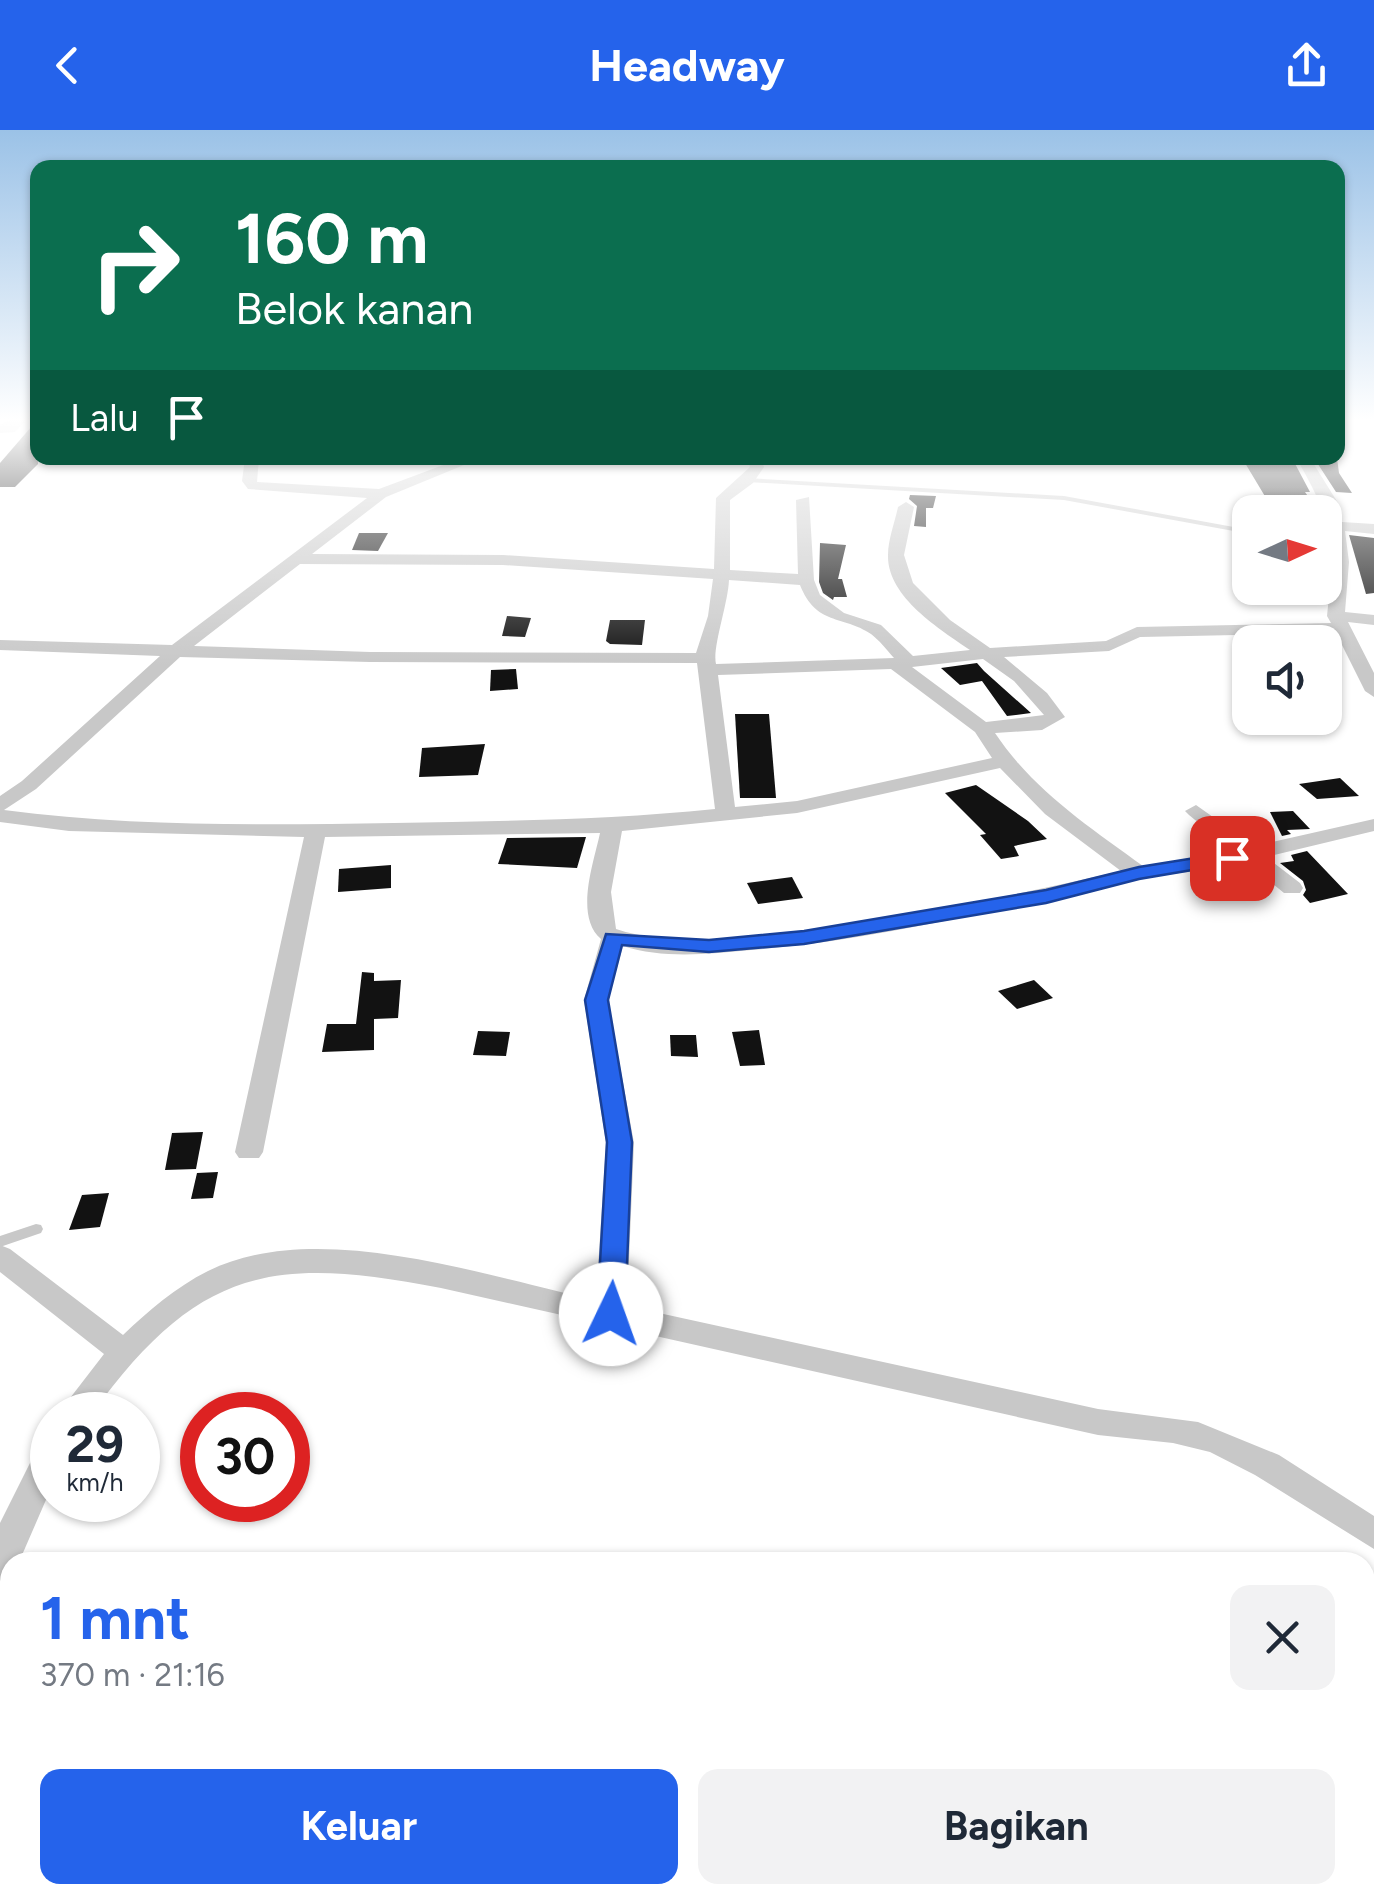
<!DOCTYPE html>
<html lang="id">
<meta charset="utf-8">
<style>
body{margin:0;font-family:Figtree,sans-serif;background:#f2f2f3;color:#1f2937;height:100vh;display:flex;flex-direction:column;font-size:38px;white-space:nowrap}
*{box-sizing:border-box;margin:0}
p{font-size:32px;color:#747a83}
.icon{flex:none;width:55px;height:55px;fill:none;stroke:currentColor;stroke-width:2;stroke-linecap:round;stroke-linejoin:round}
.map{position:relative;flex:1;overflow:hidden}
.sheet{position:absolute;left:0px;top:1422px;width:1375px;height:352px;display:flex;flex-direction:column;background:#fff;border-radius:30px 30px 0 0;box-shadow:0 2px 8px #0004}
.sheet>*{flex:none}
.hud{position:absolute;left:30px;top:30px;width:1315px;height:305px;border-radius:20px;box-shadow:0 2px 8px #0004;background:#0b6e4f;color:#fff;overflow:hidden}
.needle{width:65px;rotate:86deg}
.tools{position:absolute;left:1232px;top:365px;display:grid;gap:20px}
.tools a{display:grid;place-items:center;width:110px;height:110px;border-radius:20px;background:#fff;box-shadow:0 2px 8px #0004;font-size:50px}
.speed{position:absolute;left:30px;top:1262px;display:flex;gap:20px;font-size:50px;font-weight:700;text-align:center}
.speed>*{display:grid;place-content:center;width:130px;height:130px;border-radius:50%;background:#fff;box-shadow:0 2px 8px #0004;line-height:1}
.speed small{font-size:25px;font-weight:400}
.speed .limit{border:15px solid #d22;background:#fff;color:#111}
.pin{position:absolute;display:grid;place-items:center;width:85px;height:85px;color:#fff;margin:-42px;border-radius:20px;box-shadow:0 5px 15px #0006}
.me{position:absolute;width:110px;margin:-55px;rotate:3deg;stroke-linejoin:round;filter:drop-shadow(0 0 8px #0008)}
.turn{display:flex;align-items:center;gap:35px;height:210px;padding:0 40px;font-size:45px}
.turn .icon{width:130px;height:130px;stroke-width:2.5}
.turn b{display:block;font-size:70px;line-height:85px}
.then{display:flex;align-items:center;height:95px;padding:0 40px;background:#0003;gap:20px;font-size:38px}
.round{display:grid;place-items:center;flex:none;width:105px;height:105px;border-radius:20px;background:#f2f2f3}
.head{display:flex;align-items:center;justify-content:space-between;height:170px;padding:0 40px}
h1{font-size:60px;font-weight:700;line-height:75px;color:#2563eb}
.button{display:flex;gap:20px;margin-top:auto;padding:20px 40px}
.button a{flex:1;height:115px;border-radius:20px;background:#2563eb;color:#fff;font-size:40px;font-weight:700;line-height:115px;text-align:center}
.button a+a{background:#f2f2f3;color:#1f2937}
header{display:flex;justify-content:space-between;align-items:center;height:130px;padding:0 40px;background:#2563eb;color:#fff;font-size:45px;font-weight:700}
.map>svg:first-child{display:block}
.building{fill:#121212}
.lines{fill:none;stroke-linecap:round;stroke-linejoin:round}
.service{fill:#c8c8c8;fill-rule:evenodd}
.minor{fill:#c8c8c8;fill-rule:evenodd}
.route{fill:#2563eb;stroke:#184099;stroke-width:2.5}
</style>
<header><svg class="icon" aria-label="back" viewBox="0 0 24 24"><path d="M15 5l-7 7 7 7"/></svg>Headway<svg class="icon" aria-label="share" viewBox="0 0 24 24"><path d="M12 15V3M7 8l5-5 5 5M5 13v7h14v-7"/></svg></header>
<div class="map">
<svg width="1374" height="1774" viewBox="0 0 1374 1774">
<rect width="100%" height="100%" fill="#fff"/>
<g class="building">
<polygon points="38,289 38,334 15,357 0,357 0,333"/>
<polygon points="1242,328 1292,328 1310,362 1305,362 1319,382 1282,382 1278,373 1269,373"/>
<polygon points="1314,328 1337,328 1339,343 1352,363 1336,362"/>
<polygon points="910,365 936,366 933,378 926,378 926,397 914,396 917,376 909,369"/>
<polygon points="359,403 388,403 378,421 352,420"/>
<polygon points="1349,405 1374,408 1374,463 1366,464"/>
<polygon points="820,413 846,415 838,449 842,449 847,467 834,467 833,470 823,463 819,452"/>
<polygon points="507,486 531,488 525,507 502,506"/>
<polygon points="610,490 645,490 642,515 610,514 606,511"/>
<polygon points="977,533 984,541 1031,583 1007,586 982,551 960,555 941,538"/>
<polygon points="516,539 518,559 490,561 491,540"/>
<polygon points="735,584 769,584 776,668 740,668"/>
<polygon points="485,614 478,645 419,647 422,618"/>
<polygon points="1340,648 1359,666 1317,669 1299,654"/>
<polygon points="976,655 1028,691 1047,709 1014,716 1019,726 1001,729 980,705 986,704 945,663"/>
<polygon points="1293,681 1310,699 1287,700 1291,704 1282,706 1270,682"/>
<polygon points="586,707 577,738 498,734 507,708"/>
<polygon points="1307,721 1348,764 1310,773 1303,765 1306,760 1303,751 1280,733 1294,731 1291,725"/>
<polygon points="391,735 391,758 338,762 339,739"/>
<polygon points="792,747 803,768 758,774 747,753"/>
<polygon points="362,842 374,843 374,851 401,850 398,888 374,889 374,920 322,922 327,894 356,894"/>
<polygon points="1034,850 1053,868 1017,879 998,861"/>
<polygon points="759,900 765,935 740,936 732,902"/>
<polygon points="478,901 510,902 506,926 473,925"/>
<polygon points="670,905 696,905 698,927 671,926"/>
<polygon points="203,1002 196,1039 165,1040 172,1003"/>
<polygon points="218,1042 213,1068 191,1069 197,1043"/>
<polygon points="109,1063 100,1097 69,1100 82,1065"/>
</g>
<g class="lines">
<g class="service">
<polygon points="745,348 1064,366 1250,400 1250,404 1064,370 748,352 745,352"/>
<polygon points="36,1094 41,1095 43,1099 41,1103 0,1117 0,1106"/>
</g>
<g class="minor">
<polygon points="15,287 29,287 15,302 0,303 0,295"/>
<path d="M245,328H259L257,352L379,359L462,328H481L386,367L312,424L503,425L714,439L716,368L750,337L747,328H761L764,337L753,353L730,370V440L798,444L796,370L809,367L814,450L820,465L844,483L881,495L913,526L970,520C940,499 887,467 888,425C888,409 895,392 898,377L906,372L914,377L904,425L913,453L950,490L990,518L1106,511L1137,497L1331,493L1327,486C1335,414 1333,390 1296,328H1310L1338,373L1342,392L1374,394V404L1345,401L1349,432L1345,482L1374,485V495L1348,492L1374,543V567L1365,561L1336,503L1140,507L1109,521L1004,527L1047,563L1065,587L1042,600L995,603C1033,660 1088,696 1143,736L1233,721L1189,685L1185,681L1196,675L1254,716L1374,689V701L1266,727L1300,753L1303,758L1300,763H1284L1245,731C1211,740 1175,743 1140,749C1011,775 883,810 751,820C709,824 663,829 623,816L608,870L634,1013L627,1176L1098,1279L1198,1292L1279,1325L1374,1386V1419L1255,1345L1210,1322L1173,1313L1098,1305L441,1158C271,1125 197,1138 91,1285H57L104,1224L0,1142V1115L10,1119L123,1205C148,1181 176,1157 208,1141C317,1087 483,1146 596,1170L606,1013L584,870L601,809C574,786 594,732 600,703L325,707L263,1022L259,1028H239L235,1022L304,707L69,701L0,692V666L22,651L160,526L0,520V510L172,515L367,368L248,359L242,351ZM300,434L503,435L713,449L708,486L696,523L370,522L194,516ZM729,450L800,455C816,496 843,485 871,504C879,510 887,520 894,528L716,534C712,518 728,474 729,450ZM180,527L370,532L697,533L715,679C608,690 501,691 394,693C265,695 132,697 4,680L36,659ZM983,529L1014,551L1044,585L986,592L912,537ZM891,539L975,602L992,628L797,671L735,677L718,545ZM1000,638L1045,684L1121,741C1022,764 922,784 821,798C754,807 681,820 616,799L611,762L622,701L797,683Z"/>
<polygon points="52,1310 52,1356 19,1432 10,1432 10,1448 0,1451 0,1393 40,1313"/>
</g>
</g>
<linearGradient id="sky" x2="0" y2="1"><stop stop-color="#9bc2e7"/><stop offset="0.54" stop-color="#fff"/><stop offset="1" stop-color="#fff" stop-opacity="0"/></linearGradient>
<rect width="1374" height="536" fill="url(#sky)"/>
<polygon class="route" points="1232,722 1242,728 1239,732 1139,749 1046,773 804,814 709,822 622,815 608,870 632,1012 625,1184 621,1192 611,1195 601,1192 597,1184 607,1012 585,870 606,804 709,810 804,801 1046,760 1139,737"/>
</svg>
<div class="tools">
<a><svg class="needle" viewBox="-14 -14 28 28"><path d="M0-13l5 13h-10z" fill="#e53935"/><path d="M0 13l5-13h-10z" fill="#747a83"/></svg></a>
<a><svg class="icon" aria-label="sound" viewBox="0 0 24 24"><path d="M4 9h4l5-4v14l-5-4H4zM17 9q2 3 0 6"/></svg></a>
</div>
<div class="speed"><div>29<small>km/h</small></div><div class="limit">30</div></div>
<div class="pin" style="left:1232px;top:728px;background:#d93025"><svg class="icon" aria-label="arrive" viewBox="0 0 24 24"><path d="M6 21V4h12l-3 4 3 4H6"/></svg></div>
<svg class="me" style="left:611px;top:1184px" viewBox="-20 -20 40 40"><circle r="19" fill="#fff"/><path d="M0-13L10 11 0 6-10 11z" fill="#2563eb"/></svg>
<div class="hud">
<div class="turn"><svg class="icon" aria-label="right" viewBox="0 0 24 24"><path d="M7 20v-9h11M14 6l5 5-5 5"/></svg><div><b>160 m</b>Belok kanan</div></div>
<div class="then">Lalu<svg class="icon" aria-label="arrive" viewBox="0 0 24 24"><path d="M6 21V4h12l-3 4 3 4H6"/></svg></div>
</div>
<section class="sheet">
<div class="head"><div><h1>1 mnt</h1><p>370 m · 21:16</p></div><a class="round"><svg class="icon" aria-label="close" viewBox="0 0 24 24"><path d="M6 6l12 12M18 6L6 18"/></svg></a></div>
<div class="button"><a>Keluar</a><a>Bagikan</a></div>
</section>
</div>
